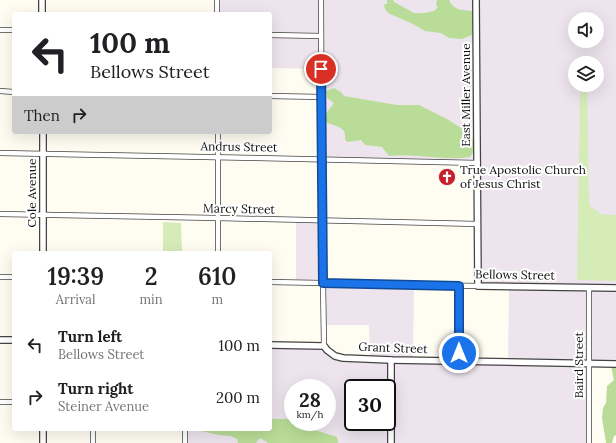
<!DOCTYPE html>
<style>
body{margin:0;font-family:Lora,serif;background:#f6f6f6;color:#202124;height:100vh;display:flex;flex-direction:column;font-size:15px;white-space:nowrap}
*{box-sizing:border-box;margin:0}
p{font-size:13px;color:#757577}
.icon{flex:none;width:22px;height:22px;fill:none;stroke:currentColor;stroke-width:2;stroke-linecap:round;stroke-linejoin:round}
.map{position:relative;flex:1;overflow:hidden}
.side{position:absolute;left:12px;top:251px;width:260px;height:180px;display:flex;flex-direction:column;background:#fff;border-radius:4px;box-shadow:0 4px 16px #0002}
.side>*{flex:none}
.top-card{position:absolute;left:12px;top:12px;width:260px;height:122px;border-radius:4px;box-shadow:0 4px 16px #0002;background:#fff;color:#202124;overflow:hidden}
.buttons{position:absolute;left:568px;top:12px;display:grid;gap:8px}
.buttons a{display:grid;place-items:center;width:36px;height:36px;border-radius:50%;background:#fff;box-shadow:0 4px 16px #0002;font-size:20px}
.speed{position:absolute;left:284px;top:379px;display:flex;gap:8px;font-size:20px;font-weight:700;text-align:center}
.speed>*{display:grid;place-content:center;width:52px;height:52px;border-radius:50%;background:#fff;box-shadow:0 4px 16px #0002;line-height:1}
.speed small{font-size:10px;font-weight:400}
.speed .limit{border:2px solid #111;border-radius:6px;background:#fff;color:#111}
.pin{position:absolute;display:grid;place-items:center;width:34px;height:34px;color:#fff;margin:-17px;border:2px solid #fff;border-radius:50%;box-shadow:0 1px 4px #0007}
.me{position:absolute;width:44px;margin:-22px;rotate:0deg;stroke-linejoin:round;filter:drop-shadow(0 0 3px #0008)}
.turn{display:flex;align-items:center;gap:14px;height:84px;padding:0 12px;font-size:18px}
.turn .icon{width:52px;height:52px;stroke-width:2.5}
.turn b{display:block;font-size:28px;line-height:34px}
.then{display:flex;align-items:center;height:38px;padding:0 12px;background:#0003;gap:8px;font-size:15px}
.eta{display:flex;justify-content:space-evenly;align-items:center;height:68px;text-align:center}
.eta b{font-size:24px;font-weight:600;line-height:28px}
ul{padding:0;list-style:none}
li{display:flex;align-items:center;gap:12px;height:52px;padding:0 12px}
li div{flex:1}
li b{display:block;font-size:15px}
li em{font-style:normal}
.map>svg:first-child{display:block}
.industrial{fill:#ede4ee;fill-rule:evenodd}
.green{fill:#d5ecb9}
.forest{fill:#b9dd98}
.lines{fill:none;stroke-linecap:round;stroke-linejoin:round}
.minor-casing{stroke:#434343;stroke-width:6}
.tertiary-casing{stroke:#434343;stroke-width:8}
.minor{stroke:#fff;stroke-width:4.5}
.tertiary{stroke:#fff;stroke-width:5.5}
.route-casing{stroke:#114b97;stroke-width:10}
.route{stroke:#1a73e8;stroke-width:7}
.labels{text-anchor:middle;stroke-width:4;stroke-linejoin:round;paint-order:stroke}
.street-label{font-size:12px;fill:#101010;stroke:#fff}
.poi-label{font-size:12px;fill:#101010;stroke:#fff;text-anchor:start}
</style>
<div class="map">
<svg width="616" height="443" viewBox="0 0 616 443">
<rect width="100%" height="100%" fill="#fffcf2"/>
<path class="industrial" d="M217,0H616V364H590L589,443H185V429H270V345L324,346L335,356L370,359L369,325H324L323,283H296V220L322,221L323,283L414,285L413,360L508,362L509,287L478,286V163L322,159L321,69L270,68V14H217ZM575,19H597V41H575ZM575,63H597V85H575ZM293,388H327V422H293ZM353,388H387V422H353Z"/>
<g class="green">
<polygon points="580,85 587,85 589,196 590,206 601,214 616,215 616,281 577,280"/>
<polygon points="163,222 181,223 182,253 163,253"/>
</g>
<g class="forest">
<path d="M387,0H393L394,2L414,13H425L434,11L438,7L436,5L437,0H449C453,10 462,10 472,11L473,27L472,35L462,39L449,38L441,33L425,31L413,24L388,13L385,9L384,4H387Z"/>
<path d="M334,88L341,92L344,96L397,105H419L447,119L472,135L474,151L470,157C443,161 416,153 389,156L382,147L365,145L361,140L347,142L345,139C347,126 335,127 326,122C323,114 329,110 334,103L327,98L326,91Z"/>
<polygon points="611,366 616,367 616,435 614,436 612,443 606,443 602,418 603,408 606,403 607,386 614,380"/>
<polygon points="270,419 293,419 293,422 301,422 302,426 337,437 338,443 268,443 260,438 256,443 238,443 237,439 231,436 219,435 192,429 270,429"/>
</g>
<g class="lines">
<defs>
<g id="minor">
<polyline points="217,0 217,14"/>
<polyline points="321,0 322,221 324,346"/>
<polyline points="0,30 14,30"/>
<polyline points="270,35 321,36"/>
<polyline points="0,91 14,92"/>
<polyline points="270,96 322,97"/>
<polyline points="218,132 218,253"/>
<polyline points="0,153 257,158 478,163"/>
<polyline points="0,214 218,218 478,224"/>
<polyline points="0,277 14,277"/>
<polyline points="270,282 478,286"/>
<polyline points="459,286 459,361"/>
<polyline points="0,402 14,402"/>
<polyline points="93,429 93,443"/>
<polyline points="185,429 185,443"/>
<polyline points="589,443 589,288"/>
</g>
<g id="tertiary">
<polyline points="42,0 42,14"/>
<polyline points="476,0 478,286 616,288"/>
<polyline points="43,132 43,253"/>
<polyline points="0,340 14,340"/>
<polyline points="270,345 324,346 327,350 335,356 343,358 391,360 616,364"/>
<polyline points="391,360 391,443"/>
<polyline points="43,429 43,443"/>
</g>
</defs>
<use href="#minor" class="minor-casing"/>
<use href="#tertiary" class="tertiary-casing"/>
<use href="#minor" class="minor"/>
<use href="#tertiary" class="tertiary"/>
</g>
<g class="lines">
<defs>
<polyline id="route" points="321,69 323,283 459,286 459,353"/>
</defs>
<use href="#route" class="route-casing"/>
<use href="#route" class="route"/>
</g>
<defs>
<symbol id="church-disc" viewBox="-11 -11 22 22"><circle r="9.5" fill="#c7202d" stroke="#fff"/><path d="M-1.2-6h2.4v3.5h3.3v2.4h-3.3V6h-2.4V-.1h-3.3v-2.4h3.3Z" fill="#fff"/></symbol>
</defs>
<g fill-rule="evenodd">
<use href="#church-disc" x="437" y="167" width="20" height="20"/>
</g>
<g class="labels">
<g class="street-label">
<text transform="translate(466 95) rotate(-90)" y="4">East Miller Avenue</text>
<text transform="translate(239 147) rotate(1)" y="4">Andrus Street</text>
<text transform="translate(32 193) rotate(-90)" y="4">Cole Avenue</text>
<text transform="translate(239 209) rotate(1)" y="4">Marcy Street</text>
<text transform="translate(515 275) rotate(1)" y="4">Bellows Street</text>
<text transform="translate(393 348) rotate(2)" y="4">Grant Street</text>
<text transform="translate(579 365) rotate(-90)" y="4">Baird Street</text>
</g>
<g class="poi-label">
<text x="460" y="174">True Apostolic Church<tspan x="460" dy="14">of Jesus Christ</tspan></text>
</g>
</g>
</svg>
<div class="buttons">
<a><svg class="icon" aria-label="sound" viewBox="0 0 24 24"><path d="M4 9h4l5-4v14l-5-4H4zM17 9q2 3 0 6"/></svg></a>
<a><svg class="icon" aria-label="layers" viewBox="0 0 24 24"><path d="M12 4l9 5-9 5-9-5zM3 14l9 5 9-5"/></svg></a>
</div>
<div class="speed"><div>28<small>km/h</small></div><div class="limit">30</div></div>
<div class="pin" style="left:321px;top:69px;background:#d93025"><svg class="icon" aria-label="arrive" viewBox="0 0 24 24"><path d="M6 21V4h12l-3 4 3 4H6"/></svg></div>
<svg class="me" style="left:459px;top:353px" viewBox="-20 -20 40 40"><circle r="17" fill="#1a73e8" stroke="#fff" stroke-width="3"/><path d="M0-11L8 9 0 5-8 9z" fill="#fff"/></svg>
<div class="top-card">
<div class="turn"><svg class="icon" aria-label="left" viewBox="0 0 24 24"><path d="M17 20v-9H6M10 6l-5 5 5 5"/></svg><div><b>100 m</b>Bellows Street</div></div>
<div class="then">Then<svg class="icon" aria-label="right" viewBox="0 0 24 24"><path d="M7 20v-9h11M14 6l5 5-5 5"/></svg></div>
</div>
<section class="side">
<div class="eta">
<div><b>19:39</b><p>Arrival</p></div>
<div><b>2</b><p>min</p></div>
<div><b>610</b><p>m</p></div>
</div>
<ul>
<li><svg class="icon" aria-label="left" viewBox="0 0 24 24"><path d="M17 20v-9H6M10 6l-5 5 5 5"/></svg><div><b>Turn left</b><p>Bellows Street</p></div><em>100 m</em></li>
<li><svg class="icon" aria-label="right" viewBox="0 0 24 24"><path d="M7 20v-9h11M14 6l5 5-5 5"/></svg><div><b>Turn right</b><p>Steiner Avenue</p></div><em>200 m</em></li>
</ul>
</section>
</div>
